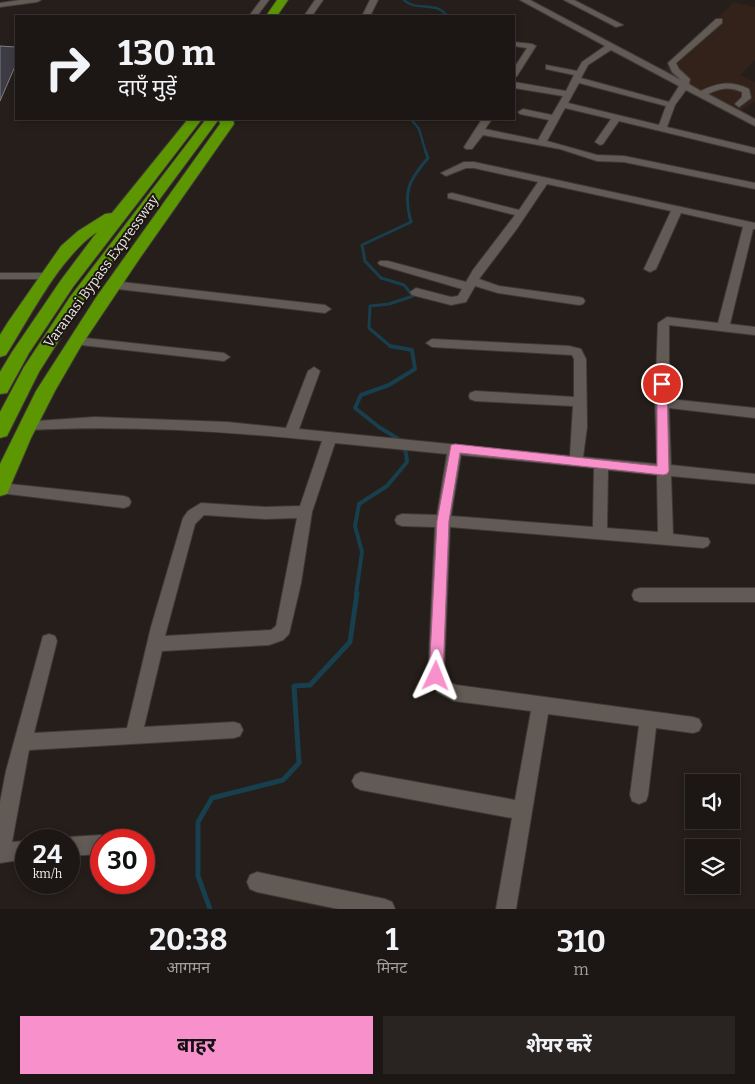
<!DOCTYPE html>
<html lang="hi">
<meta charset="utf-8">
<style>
body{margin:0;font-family:Bitter,"Noto Sans Devanagari",serif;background:#292322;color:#f1f3f6;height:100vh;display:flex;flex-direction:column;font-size:19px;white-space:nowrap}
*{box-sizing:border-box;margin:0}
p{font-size:16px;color:#a09fa0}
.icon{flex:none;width:28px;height:28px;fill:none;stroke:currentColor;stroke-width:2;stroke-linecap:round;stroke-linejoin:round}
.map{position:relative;height:909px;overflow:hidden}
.drawer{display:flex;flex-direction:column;background:#1c1614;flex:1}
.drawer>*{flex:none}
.guide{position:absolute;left:15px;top:15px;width:500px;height:105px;border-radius:0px;box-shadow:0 2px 8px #0003,0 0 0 1px #3a3534;background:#1c1614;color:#f1f3f6;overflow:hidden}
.buttons{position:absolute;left:685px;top:774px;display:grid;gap:10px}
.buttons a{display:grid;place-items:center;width:55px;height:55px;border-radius:0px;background:#1c1614;box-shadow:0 2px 8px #0003,0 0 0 1px #3a3534;font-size:25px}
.speed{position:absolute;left:15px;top:829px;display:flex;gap:10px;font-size:25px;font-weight:700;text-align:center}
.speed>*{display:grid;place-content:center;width:65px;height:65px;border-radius:50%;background:#1c1614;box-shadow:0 2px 8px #0003,0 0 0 1px #3a3534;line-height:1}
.speed small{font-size:12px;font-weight:400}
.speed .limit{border:8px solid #d22;background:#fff;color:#111}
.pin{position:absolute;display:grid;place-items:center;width:42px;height:42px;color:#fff;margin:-21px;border:2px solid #fff;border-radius:50%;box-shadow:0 1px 5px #0007}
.me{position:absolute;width:55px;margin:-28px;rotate:2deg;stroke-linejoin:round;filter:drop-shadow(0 0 4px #0008)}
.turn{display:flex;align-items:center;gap:18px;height:105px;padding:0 20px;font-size:22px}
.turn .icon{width:65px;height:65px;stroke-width:2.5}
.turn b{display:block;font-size:35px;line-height:42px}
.eta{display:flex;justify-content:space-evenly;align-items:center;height:85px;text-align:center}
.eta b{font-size:30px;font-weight:700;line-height:35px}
.action{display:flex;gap:10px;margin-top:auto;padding:10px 20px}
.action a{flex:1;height:58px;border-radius:0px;background:#f890cb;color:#111;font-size:20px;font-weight:700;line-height:58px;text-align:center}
.action a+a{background:#292322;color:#f1f3f6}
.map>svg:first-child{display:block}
.education{fill:#33221a}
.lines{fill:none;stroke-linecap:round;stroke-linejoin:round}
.stream-far3{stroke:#173f4d;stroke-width:2.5}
.stream-far2{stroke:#173f4d;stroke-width:3}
.stream-far1{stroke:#173f4d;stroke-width:4}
.stream{stroke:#173f4d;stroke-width:5}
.building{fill:#3d3c44;stroke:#7f7f87}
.minor-casing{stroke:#3f3936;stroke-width:2}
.highway-casing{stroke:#3f3936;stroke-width:2}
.minor{fill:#625a55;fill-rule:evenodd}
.highway{fill:#5c9702;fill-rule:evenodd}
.route{fill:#f890cb;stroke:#a15e84}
.labels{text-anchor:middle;stroke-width:4;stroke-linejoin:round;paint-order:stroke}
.street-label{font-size:14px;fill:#ede8e5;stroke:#1b1511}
</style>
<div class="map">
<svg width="755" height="909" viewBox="0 0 755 909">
<rect width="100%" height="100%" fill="#251e1a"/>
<polygon class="education" points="734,2 755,7 755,60 740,75 755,82 755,102 736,113 659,73"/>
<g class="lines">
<g class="stream-far3">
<path d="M404,0C416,12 436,0 447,16"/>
<polyline points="411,119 419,129 426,153"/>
</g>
<path class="stream-far2" d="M395,347L390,346L369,328L370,306L389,304L413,296L404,285L381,278L365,261L362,245L411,222C403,192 408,181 428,158L426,152"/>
<polyline class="stream-far1" points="356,594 362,552 355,526 359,504 387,486 407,462 406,453 400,440 379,427 355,408 361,395 389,385 415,369 412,350 390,346"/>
<polyline class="stream" points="210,909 198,876 198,822 212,798 283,780 299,763 294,686 310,685 350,642 357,593"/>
</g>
<polygon class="building" points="0,46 16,47 16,64 0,101"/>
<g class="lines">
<defs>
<g id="minor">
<polygon points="20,0 41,0 37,2 0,7 0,3"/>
<polygon points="261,0 269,0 257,16 249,16"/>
<polygon points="315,0 323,0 312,16 304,16"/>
<polygon points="370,0 378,0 371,14 377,16 362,16"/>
<path d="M520,0H530L681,80L672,72L668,63L716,19H722V23L676,63L679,69L690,79L689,84L701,91C718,82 732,81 749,89L751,98L739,107L735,104L742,97V92C729,86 720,88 708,94L755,119V126L686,90L675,105L667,127L755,148V154L619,121L603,144L600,145L595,142L611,119L565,108L547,141L597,155L624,156L755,183V189L624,162L597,161L560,149L483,135L472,149H466L464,147L482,119H492L485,129L538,140L549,120L520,114L518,112L523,109L552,115L563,96L514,88V82L566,91L574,75L546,69V65L577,71L582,62L605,46ZM611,50L679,86L669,102L581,78L588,65ZM579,83L666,106L659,125L568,103Z"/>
<polygon points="564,0 574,0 623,25 616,27"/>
<polygon points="514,42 532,44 536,46 517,76 514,77 514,68 527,48 514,46"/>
<path d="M464,162H474L755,223V229H753L730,324L755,327V335L669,325V399L755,408V418L669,408L671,465L755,474V484L671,476L673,534L708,538L710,542L708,546L703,548L450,527L444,675L449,682L456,685L693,717L699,719L702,725L699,731L693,733L656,728L648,795L646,801L639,804L632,801L630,795L639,726L548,714L516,909H496L512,818L361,790L355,787L352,781L355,775L361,772L515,800L531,711L454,701L437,692L428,676L435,527L402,526L397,524L395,520L397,516L402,514L437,515L447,454L335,443L312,512L301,583L289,634L283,640L269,645L162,651L144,727L234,722L240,724L243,730L240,736L234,738L29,750L12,842L26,841V859L0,863V802L6,771L43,636L49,634L55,636L57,641L34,733L127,728L151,627L183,518L188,511L201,503L265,507L300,506L322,441C223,431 127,425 27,430L22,428L20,425L22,422L95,417L227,422L286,428L308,371L314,367L320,371L299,429L570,456L573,406L475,401L470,399L469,396L470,393L475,391L574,397V359L572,355L432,347L426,343L432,339L569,346L581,349L586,359L587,427L583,457L657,464L655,403L658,323L667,317L718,323L743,227L681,213L656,269L650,272L644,269L671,211L547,184L516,230L479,279L499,286L579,297L583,298L585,301L583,304L579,305L498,293L475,286L466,302L451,305L412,295L410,292L416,288L451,297L458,296L462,289L380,265L378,263L380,261H388L466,282L473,270L515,215L448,198V194L452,193L519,210L538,182L474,168H466L446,176L441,173ZM461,455L594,468L593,527L451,516ZM608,470L657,475L658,532L607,528ZM204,515L265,519L297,518L276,626L271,630L165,636L195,524Z"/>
<polygon points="0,273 48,273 54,276 48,279 0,279"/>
<polygon points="113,281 325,305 331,309 325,313 109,288 107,285 109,282"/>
<polygon points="76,337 224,353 230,357 224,361 72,344 70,341"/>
<polygon points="0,483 124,496 129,498 131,502 129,506 124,508 0,493"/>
<polygon points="640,588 755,588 755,602 640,602 634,600 632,595 634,590"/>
<polygon points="101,835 108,840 101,840 101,854 69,856 69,840 63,840 69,837"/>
<polygon points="257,872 385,899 392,902 395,909 338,909 257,892 250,889 247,882 250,875"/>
</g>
<g id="highway">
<polygon points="277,0 288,0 277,16 266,16"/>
<path d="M188,119H202L73,287L29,353L7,393L0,394V372L12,352L61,280L97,232C59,258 31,316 6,355L0,357V335L8,322L61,246L78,231L105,214L112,213Z"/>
<polygon points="206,119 233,119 234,124 140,258 81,346 55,391 31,438 7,494 0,496 0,464 36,391 97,296 220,124 219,119 82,304 39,372 7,436 0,438 0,412 24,367 70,297"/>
</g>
</defs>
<use href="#minor" class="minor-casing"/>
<use href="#highway" class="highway-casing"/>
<use href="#minor" class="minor"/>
<use href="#highway" class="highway"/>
</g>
<polygon class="route" points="662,380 667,384 669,471 667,474 663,475 460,453 449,521 443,676 441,680 436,682 431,680 429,676 437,521 451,445 455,444 657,466 657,384"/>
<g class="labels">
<g class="street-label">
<text transform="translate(101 271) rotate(-54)" y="5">Varanasi Bypass Expressway</text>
</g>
</g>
</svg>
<div class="buttons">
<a><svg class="icon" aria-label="sound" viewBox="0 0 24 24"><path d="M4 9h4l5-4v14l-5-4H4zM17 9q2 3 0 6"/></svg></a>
<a><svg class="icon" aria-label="layers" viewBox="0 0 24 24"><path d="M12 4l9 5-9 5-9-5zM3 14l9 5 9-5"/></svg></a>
</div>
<div class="speed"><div>24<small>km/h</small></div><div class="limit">30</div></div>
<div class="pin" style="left:662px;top:384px;background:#d93025"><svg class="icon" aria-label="arrive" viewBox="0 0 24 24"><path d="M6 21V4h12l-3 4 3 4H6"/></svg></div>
<svg class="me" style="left:436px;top:676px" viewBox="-20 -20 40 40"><path d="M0-17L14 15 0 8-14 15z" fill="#f890cb" stroke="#fff" stroke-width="4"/></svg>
<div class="guide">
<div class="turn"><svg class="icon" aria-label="right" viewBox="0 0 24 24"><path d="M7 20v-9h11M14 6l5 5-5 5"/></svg><div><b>130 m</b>दाएँ मुड़ें</div></div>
</div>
</div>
<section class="drawer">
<div class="eta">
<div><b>20:38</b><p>आगमन</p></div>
<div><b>1</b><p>मिनट</p></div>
<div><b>310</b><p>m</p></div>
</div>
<div class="action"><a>बाहर</a><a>शेयर करें</a></div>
</section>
